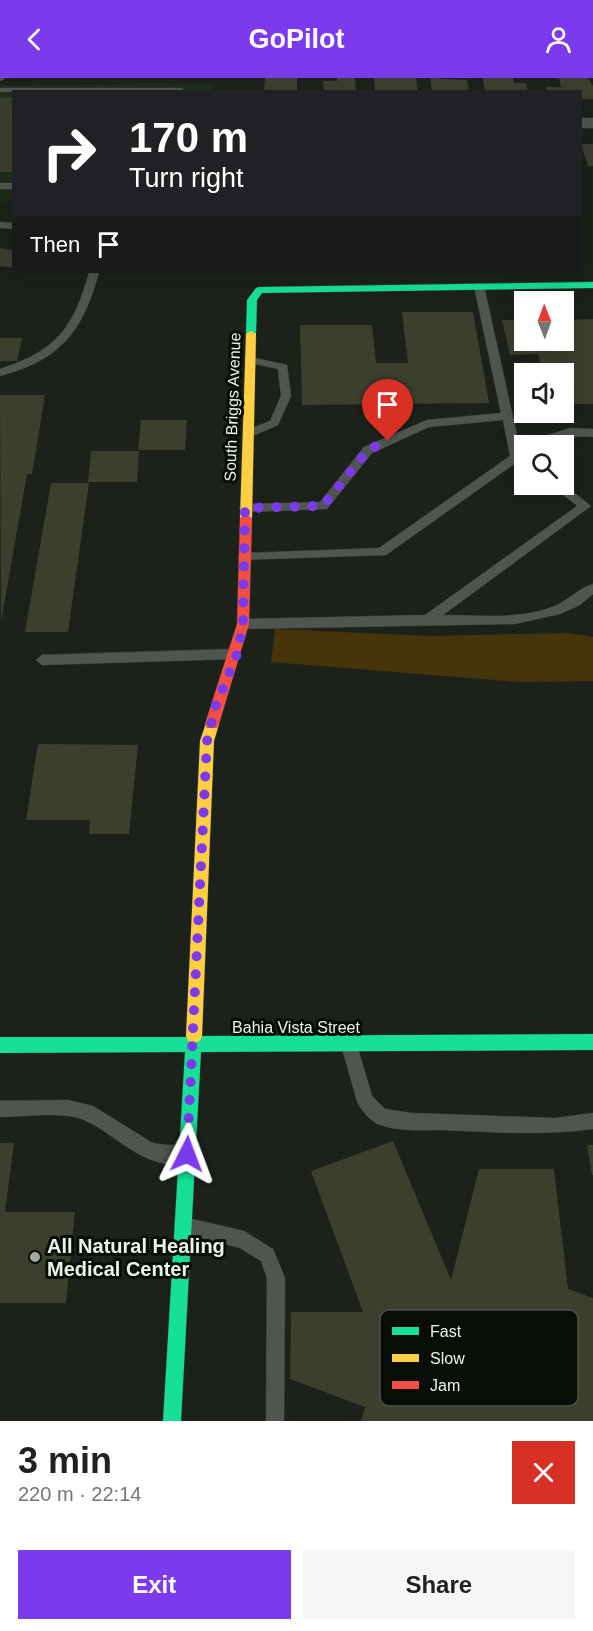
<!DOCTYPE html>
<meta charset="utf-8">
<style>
body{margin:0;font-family:Helvetica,sans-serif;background:#f6f6f6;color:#202124;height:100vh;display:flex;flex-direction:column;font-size:22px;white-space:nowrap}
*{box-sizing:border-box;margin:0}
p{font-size:20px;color:#757577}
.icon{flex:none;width:33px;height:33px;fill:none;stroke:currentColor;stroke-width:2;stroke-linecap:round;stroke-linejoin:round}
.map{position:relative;height:1343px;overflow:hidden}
.drawer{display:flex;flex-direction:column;background:#fff;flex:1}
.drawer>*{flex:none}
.banner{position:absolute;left:12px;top:12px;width:570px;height:183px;border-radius:0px;box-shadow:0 6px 24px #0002;background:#202124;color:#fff;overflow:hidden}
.needle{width:39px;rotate:359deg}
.controls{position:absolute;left:514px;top:213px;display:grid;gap:12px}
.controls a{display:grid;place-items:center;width:60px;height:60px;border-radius:0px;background:#fff;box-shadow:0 6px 24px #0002;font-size:30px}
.pin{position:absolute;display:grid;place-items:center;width:51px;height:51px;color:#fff;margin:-62px -26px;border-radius:50% 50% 50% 0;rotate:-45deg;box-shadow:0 0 6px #0007}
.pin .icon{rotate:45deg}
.me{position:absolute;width:66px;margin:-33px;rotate:3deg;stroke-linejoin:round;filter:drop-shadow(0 0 4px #0008)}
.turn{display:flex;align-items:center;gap:21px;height:126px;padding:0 18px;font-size:27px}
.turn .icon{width:78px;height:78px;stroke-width:2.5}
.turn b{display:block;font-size:42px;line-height:51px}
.then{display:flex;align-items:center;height:57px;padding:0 18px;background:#0003;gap:12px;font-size:22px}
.round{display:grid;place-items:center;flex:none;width:63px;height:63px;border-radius:0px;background:#f6f6f6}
.overview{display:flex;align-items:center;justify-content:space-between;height:102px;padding:0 18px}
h1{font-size:36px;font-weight:600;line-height:45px}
.cta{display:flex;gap:12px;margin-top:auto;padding:12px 18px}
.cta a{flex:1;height:69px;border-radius:0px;background:#7c3aed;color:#fff;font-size:24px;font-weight:600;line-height:69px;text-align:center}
.cta a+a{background:#f6f6f6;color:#202124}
header{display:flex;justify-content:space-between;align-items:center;height:78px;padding:0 18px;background:#7c3aed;color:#fff;font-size:27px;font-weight:600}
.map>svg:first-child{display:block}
.built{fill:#1e2d1a}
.green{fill:#46340a}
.building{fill:#3c3e2e}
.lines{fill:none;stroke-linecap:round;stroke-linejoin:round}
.lane-casing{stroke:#383d37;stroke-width:1}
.street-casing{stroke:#383d37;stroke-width:1}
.fast-casing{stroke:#383d37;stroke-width:1}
.slow-casing{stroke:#383d37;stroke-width:1}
.jam-casing{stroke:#383d37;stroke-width:1}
.lane{fill:#50554f;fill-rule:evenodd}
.street{fill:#50554f;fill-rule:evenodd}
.fast{fill:#16e098;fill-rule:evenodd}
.slow{fill:#ffcf43;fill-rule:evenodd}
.jam{fill:#f24e42;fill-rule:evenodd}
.route{stroke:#7c3aed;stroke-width:10;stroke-dasharray:0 18}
.poi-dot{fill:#a3aaa1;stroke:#080d07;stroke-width:2}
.labels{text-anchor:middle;stroke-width:6;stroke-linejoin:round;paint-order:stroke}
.street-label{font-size:16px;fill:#ecf4ea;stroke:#080d07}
.near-poi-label{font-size:20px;font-weight:bold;fill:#ecf4ea;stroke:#080d07;text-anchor:start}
.key{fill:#080d07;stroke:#4c524b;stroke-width:1.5}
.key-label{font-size:16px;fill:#ecf4ea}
</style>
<header><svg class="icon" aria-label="back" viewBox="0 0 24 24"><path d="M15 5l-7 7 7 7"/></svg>GoPilot<svg class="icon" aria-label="person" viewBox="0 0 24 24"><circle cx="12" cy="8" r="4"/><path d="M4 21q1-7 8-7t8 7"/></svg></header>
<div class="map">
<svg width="593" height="1343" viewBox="0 0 593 1343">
<rect width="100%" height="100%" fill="#1c221a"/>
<polygon class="built" points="214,5 213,14 14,14 13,122 0,123 0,7"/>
<polygon class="green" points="275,551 432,558 568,555 593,559 593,603 518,604 271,584"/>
<g class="building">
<polygon points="265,0 297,0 297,14 264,14"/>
<polygon points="337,0 355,0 356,14 324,14 323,3 337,3"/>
<polygon points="374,0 416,0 418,14 375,14"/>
<polygon points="430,0 467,2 469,14 432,14"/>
<polygon points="483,0 513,0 514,5 526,5 528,14 485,14"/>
<polygon points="559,0 588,0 593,8 593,21 580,21 580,14 547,14 546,9 561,9"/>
<polygon points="14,19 14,94 0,94 0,20"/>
<polygon points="581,66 593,66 593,88 588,88"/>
<polygon points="0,170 14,172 14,190 0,188"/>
<polygon points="402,234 473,234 489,325 302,327 300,247 372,247 376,285 408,285"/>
<polygon points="593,241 593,326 564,326 564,296 524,296 523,291 541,290 538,276 510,277 502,242 525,242 525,262 564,262 564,242"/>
<polygon points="0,260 22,260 17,283 0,283"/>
<polygon points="0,317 45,317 32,396 27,396 1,544"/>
<polygon points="141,342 187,342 185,372 138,372"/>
<polygon points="91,373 139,373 137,404 88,404"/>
<polygon points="51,405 89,405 68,554 25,554"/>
<polygon points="38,666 138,667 129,756 89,756 90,742 26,742"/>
<polygon points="393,1063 451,1202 479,1091 554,1091 568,1211 593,1220 593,1343 361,1343 365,1329 290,1301 291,1234 363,1234 311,1093"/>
<polygon points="0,1065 14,1065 5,1134 75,1134 66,1225 0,1225"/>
<polygon points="587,1067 593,1067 593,1097 592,1097"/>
</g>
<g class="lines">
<defs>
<g id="lane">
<polygon points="0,0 4,0 4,1 0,3"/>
<polygon points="0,10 181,10 185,12 0,14"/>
<rect x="0" y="105" width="14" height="6"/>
<polygon points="0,144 14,145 14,151 0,150"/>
<path d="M89,194H99C83,253 61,282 0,298V291C56,273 74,250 89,194Z"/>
<polygon points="479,205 484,208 520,371 525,369 525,389 517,384 386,477 240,482 238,479 240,476 244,475 379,470 510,378 503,342 429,349 372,375 327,431 245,434 239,430 245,426 320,424 364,369 427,342 501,335 474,208"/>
<polygon points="250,279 287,287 291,318 278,347 248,360 243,356 244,353 270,343 281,318 278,291 246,284 246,280"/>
<path d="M570,350L593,351V359C569,355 552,368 530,368L545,358Z"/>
<path d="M550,406H563L591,428L443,537C479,537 518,542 552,529C567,524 578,510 593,506V516L580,527L560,536L515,546L243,551L237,546L243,541L425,537L577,428Z"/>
<polygon points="235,571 241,576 235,581 42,587 36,582 42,577"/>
<path d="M349,959L355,962L357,967L372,1018L385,1031L412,1035L555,1040L593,1035V1051C543,1058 493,1054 442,1052C422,1052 397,1054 378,1046C370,1043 360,1031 357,1023L341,967L343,962Z"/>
<path d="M68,1022L93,1028L151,1064C164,1069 177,1065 190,1070L192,1076L190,1082C150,1099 117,1056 84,1042C64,1033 23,1039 0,1039V1023Z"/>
<polygon points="188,1140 244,1153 273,1171 285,1200 284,1343 266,1343 267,1200 261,1183 240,1170 182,1155 179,1149 182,1143"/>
</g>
<rect id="street" x="580" y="40" width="13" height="10"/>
<g id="fast">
<polygon points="593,204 593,210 262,215 257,222 256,256 251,259 246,256 247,222 256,210 259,209"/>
<polygon points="194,951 200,953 202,958 593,956 593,972 201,974 181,1343 163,1343 185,974 0,975 0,959 186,959 188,953"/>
</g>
<g id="slow">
<polygon points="251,253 256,256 252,440 246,444 240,440 246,256"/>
<polygon points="212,641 217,642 219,646 214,663 202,958 200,963 194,965 188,963 186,958 200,663 207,642"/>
</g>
<polygon id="jam" points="246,436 252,440 249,546 219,646 217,650 207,650 205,646 237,546 240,440"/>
</defs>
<use href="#lane" class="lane-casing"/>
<use href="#street" class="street-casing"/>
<use href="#fast" class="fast-casing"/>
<use href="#slow" class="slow-casing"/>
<use href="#jam" class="jam-casing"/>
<use href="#lane" class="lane"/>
<use href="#street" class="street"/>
<use href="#fast" class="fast"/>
<use href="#slow" class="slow"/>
<use href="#jam" class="jam"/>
</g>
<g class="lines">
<polyline class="route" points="187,1076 207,663 216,627 237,576 243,546 245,430 323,428 368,372 388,363"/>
</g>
<circle class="poi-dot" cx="35" cy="1179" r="6"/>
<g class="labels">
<g class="street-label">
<text transform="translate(232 329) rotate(-88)" y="6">South Briggs Avenue</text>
<text x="296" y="955">Bahia Vista Street</text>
</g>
<g class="near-poi-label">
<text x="47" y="1175">All Natural Healing<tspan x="47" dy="23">Medical Center</tspan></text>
</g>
</g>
<rect x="380" y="1232" width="198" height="96" rx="9" class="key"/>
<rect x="392" y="1249" width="27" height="8" fill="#16e098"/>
<rect x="392" y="1276" width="27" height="8" fill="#ffcf43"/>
<rect x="392" y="1303" width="27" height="8" fill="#f24e42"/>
<g class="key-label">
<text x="430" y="1259">Fast</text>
<text x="430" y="1286">Slow</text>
<text x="430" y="1313">Jam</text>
</g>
</svg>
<div class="controls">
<a><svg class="needle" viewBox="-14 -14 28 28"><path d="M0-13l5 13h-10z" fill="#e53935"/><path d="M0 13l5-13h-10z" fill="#757577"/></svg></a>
<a><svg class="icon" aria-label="sound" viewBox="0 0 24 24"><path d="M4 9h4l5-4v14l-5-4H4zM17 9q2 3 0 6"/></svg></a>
<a><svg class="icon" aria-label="search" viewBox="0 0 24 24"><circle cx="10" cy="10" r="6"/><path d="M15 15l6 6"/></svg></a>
</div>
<div class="pin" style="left:388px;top:363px;background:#d93025"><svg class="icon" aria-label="arrive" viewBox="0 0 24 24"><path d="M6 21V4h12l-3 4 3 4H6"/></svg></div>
<svg class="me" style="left:187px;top:1076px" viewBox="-20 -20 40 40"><path d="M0-17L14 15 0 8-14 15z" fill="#7c3aed" stroke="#fff" stroke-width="4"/></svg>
<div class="banner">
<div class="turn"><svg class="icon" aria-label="right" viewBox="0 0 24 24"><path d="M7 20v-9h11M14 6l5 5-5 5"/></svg><div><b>170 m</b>Turn right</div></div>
<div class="then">Then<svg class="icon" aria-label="arrive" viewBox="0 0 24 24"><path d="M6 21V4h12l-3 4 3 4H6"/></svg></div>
</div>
</div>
<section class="drawer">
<div class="overview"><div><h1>3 min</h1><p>220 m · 22:14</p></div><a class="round" style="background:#d93025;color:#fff"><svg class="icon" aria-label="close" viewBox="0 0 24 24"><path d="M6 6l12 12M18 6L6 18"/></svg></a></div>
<div class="cta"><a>Exit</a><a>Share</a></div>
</section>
